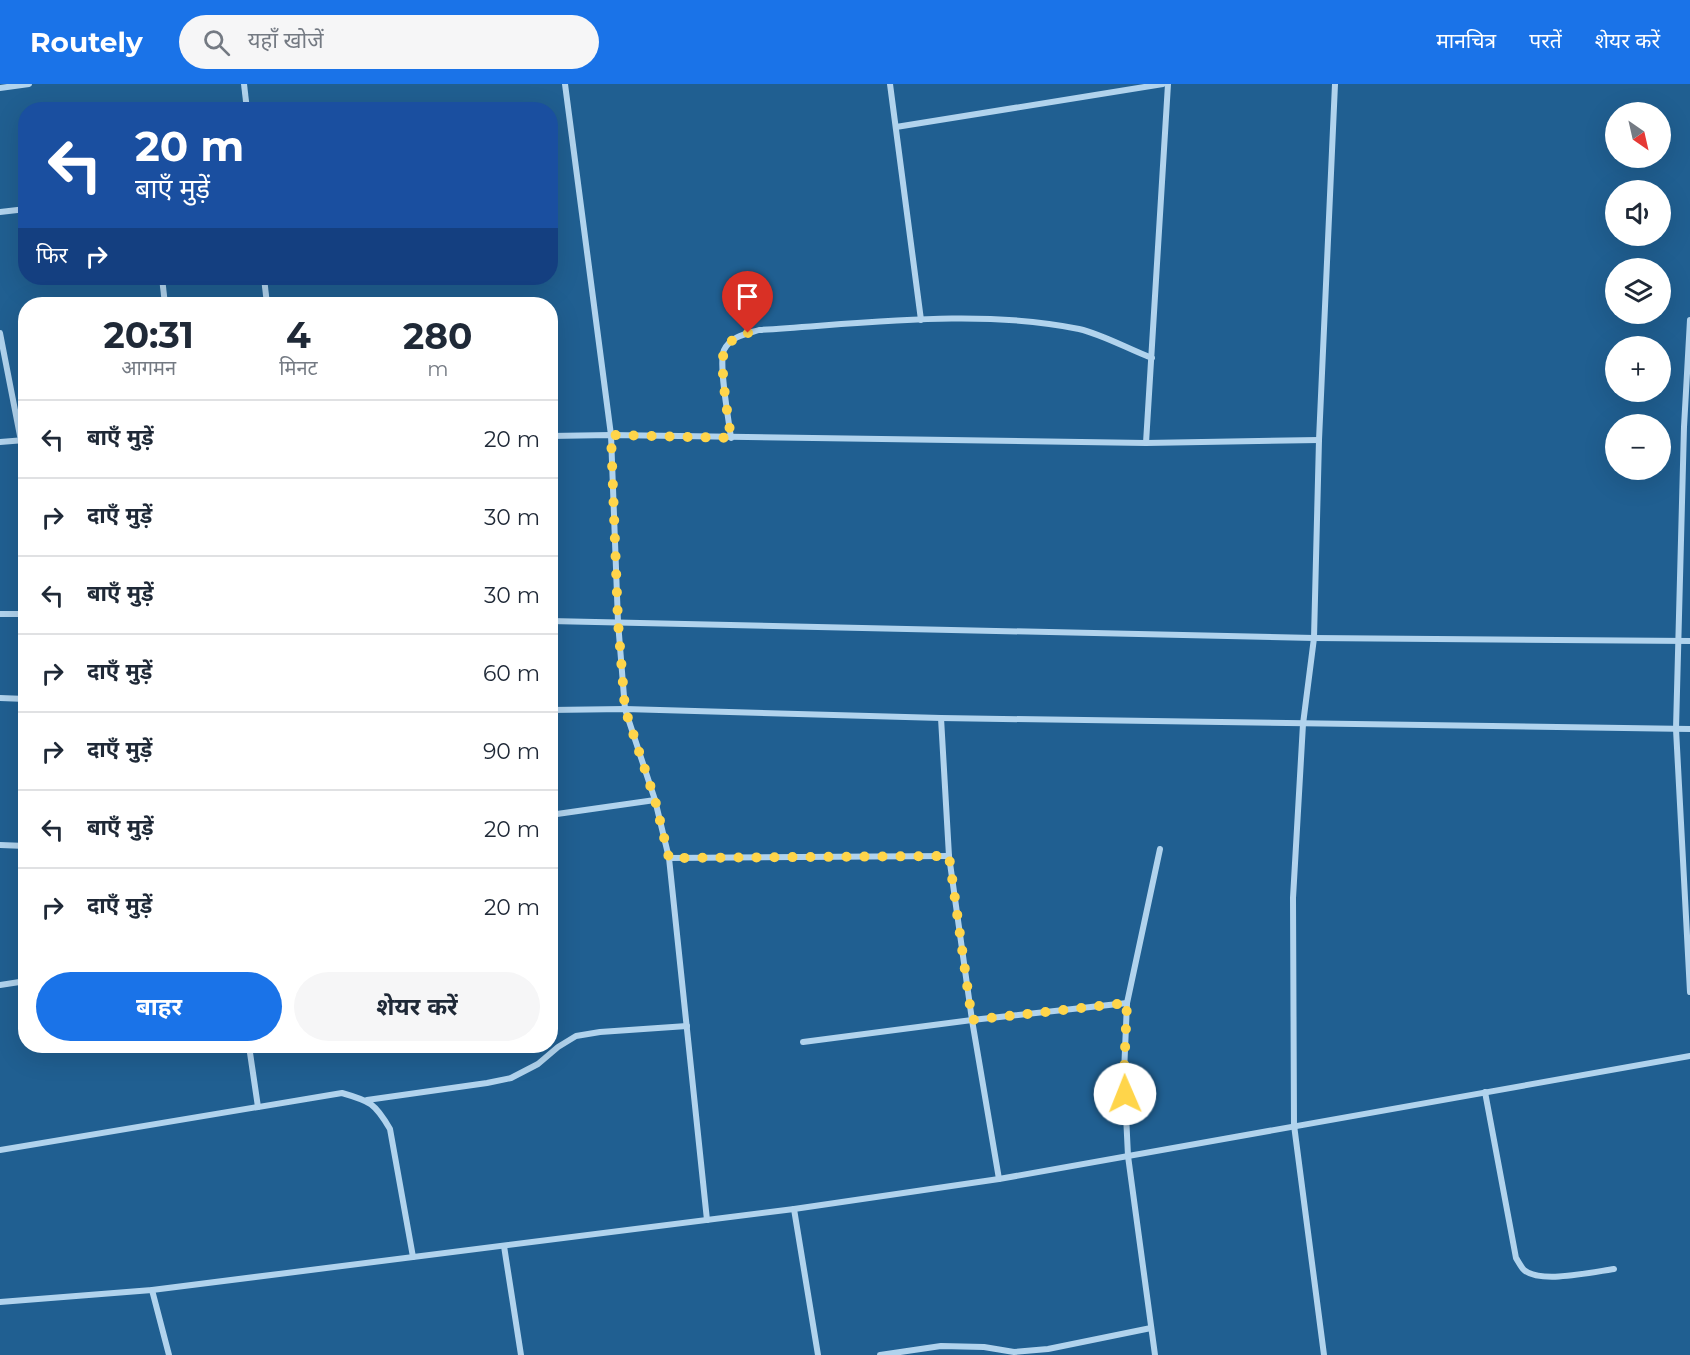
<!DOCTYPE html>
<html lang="hi">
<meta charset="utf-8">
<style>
body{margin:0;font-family:Montserrat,"Noto Sans Devanagari",sans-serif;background:#f6f6f7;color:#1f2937;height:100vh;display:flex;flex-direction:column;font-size:22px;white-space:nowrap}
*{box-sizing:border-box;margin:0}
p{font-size:20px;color:#747a83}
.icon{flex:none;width:33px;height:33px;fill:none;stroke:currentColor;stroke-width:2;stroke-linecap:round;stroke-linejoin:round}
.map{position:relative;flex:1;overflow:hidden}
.side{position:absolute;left:18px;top:213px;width:540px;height:756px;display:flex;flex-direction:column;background:#fff;border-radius:24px;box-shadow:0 6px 24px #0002}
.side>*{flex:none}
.guide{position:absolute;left:18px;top:18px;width:540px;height:183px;border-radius:24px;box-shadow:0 6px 24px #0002;background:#1a4fa0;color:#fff;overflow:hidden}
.needle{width:39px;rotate:146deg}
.fabs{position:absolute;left:1605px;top:18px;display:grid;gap:12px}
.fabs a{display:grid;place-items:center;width:66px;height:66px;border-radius:50%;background:#fff;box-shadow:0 6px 24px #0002;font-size:30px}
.pin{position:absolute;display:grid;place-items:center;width:51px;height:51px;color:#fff;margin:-62px -26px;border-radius:50% 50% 50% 0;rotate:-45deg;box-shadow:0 0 6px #0007}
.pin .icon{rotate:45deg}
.me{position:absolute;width:66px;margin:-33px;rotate:359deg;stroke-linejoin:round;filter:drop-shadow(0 0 4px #0008)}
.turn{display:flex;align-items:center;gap:21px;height:126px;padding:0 18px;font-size:27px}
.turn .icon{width:78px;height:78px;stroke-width:2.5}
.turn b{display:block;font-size:42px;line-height:51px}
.then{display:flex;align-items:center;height:57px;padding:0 18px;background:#0003;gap:12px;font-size:22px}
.eta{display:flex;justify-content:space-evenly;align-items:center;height:102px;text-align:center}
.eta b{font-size:36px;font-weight:700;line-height:42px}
.cta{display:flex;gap:12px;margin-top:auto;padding:12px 18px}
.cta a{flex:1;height:69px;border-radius:36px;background:#1a73e8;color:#fff;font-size:24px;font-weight:700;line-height:69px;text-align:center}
.cta a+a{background:#f6f6f7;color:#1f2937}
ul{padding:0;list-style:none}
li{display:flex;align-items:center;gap:18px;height:78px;padding:0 18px;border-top:2px solid #e0e1e3}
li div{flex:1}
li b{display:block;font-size:22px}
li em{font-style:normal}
header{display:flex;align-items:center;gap:36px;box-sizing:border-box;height:84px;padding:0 30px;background:#1a73e8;color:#fff}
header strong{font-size:28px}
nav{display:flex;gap:33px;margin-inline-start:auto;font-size:21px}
.search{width:420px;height:54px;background:#f6f6f7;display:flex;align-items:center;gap:15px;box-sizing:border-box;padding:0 21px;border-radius:33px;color:#747a83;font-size:22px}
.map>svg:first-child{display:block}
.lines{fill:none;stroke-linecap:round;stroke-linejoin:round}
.street{stroke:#b1d3ed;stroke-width:6}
.route{stroke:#ffd54a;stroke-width:10;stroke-dasharray:0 18}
</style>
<header>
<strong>Routely</strong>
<div class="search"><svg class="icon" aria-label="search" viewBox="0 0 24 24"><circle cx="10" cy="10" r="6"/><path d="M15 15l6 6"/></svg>यहाँ खोजें</div>
<nav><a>मानचित्र</a><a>परतें</a><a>शेयर करें</a></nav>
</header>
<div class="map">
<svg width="1690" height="1271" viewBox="0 0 1690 1271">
<rect width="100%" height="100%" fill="#205f91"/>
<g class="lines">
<g class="street">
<polyline points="244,0 247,26"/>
<polyline points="565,0 611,351 618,538 625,625 655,716 669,774 707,1136"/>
<polyline points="890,0 921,236"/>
<polyline points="0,4 29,0"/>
<polyline points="896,43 1163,0"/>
<polyline points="0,128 26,125"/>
<polyline points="162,194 165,220"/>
<polyline points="264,194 267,220"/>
<polyline points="1690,236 1684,343 1676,645 1690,908"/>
<polyline points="0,249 21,357"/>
<polyline points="550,352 611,351 1146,359 1319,356"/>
<path d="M731,354C729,337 718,279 724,266C731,252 746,250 759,246C860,240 980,224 1079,245C1104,251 1128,265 1152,274"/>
<polyline points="0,358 25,356"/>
<polyline points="1146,359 1168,0"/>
<polyline points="0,530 26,530"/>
<polyline points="550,537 1314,554 1690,557"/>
<polyline points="0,614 26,615"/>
<polyline points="550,626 625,625 941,634 1690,645"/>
<polyline points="941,634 949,772 972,936 999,1095"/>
<polyline points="550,731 655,716"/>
<polyline points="0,761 26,762"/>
<polyline points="669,774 949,772"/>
<polyline points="0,901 26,897"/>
<polyline points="803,958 972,936 1127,919"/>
<polyline points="249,962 258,1023"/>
<path d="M1485,1008L1516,1174C1518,1177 1521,1183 1524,1186C1540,1200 1593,1188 1614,1185"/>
<polyline points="367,1016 487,999 511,994 538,980 558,963 576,952 600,948 687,942"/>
<path d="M0,1066L342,1009C370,1017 375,1019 390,1045L413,1173"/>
<polyline points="794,1125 818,1271"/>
<polyline points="504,1162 521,1271"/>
<polyline points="152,1206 169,1271"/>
<polyline points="0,1218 152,1206 794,1125 999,1095 1690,972"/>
<polyline points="880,1271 941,1262 984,1263 1014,1268 1048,1265 1151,1244"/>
<polyline points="1155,1271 1128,1072 1124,989 1127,919 1160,765"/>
<polyline points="1324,1271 1294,1041 1293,814 1303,640 1314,554 1319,356 1335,0"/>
</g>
</g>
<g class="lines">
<path class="route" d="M748,249C738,252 730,256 725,265C718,277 729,338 731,354L611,351L618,538L625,625L655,716L669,774L949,772L972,936L1127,919L1124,989L1125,1010"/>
</g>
</svg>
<div class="fabs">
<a><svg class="needle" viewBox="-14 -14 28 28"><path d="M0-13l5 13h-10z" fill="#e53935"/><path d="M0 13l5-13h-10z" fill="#747a83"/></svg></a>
<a><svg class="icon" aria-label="sound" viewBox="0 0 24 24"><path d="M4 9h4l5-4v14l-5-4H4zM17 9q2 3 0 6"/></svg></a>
<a><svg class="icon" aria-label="layers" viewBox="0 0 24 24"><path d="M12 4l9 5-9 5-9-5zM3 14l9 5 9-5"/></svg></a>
<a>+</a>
<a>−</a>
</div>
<div class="pin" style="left:748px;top:249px;background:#d93025"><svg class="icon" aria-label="arrive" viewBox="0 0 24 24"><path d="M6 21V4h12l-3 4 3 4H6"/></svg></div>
<svg class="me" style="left:1125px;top:1010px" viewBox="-20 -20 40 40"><circle r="19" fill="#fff"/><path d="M0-13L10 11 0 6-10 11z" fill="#ffd54a"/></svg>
<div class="guide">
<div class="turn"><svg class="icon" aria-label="left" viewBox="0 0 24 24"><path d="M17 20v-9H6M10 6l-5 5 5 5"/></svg><div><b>20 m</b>बाएँ मुड़ें</div></div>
<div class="then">फिर<svg class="icon" aria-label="right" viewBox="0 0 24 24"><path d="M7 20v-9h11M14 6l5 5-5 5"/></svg></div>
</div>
<section class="side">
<div class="eta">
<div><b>20:31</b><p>आगमन</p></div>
<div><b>4</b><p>मिनट</p></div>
<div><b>280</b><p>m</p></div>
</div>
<ul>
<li><svg class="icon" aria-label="left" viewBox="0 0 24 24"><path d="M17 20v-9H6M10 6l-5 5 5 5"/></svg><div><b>बाएँ मुड़ें</b></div><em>20 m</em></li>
<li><svg class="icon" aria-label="right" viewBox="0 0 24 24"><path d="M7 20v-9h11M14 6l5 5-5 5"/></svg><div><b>दाएँ मुड़ें</b></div><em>30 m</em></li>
<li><svg class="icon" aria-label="left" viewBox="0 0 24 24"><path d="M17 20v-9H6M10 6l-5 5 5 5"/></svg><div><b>बाएँ मुड़ें</b></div><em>30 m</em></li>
<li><svg class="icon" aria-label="right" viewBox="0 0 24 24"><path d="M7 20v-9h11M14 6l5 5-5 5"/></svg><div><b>दाएँ मुड़ें</b></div><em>60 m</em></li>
<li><svg class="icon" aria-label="right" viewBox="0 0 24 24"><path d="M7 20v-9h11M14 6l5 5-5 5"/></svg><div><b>दाएँ मुड़ें</b></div><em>90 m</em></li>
<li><svg class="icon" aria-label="left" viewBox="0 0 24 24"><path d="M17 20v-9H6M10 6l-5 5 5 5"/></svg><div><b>बाएँ मुड़ें</b></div><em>20 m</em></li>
<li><svg class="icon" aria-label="right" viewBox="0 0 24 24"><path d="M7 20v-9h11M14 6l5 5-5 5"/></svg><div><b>दाएँ मुड़ें</b></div><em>20 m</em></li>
</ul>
<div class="cta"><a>बाहर</a><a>शेयर करें</a></div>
</section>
</div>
